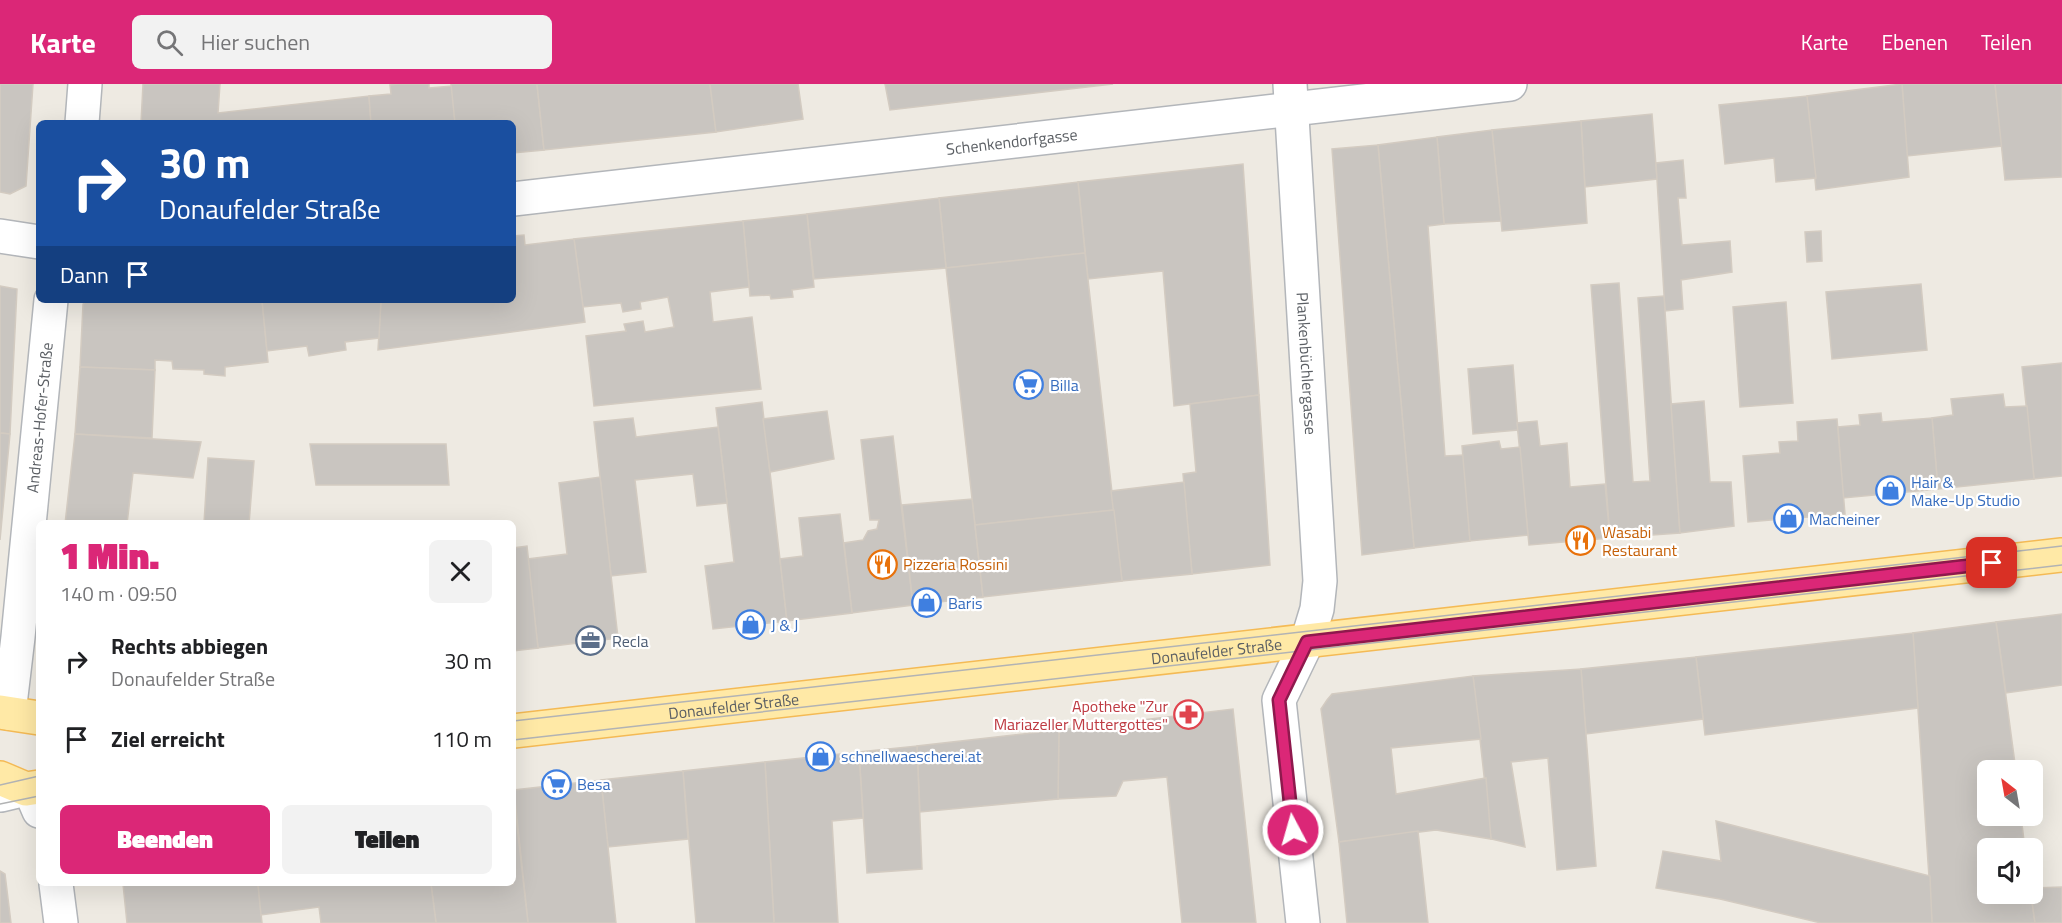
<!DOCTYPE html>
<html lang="de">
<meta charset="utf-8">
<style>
body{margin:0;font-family:"Titillium Web",sans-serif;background:#f2f2f2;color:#202124;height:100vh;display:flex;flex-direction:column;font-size:22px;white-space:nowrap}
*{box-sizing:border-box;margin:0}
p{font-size:20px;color:#757577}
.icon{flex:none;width:33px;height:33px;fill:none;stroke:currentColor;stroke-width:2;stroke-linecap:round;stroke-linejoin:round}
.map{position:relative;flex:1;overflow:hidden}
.details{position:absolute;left:36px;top:436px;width:480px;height:366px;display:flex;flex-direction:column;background:#fff;border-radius:9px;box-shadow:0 6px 24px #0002}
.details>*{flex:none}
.top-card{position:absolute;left:36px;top:36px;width:480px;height:183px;border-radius:9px;box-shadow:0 6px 24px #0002;background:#1a4fa0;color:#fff;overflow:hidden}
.needle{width:39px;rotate:329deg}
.controls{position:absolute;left:1977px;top:676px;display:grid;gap:12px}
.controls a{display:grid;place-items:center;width:66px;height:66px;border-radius:9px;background:#fff;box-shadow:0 6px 24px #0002;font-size:30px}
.pin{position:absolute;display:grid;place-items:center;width:51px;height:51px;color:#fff;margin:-26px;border-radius:12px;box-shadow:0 3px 9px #0006}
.me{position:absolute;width:66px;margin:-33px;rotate:354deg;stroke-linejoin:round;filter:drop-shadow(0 0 4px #0008)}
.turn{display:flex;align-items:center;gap:21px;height:126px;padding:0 24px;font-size:27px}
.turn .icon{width:78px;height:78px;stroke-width:2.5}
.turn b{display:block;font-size:42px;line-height:51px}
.then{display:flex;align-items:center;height:57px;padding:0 24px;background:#0003;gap:12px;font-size:22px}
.round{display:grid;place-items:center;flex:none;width:63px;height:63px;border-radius:9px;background:#f2f2f2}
.summary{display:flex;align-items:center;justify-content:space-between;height:102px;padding:0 24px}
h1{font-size:36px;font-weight:800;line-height:45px;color:#db2777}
.primary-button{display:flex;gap:12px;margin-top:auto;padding:12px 24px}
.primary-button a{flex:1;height:69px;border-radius:9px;background:#db2777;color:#fff;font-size:24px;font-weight:800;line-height:69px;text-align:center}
.primary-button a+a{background:#f2f2f2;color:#202124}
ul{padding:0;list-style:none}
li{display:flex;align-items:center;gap:18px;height:78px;padding:0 24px}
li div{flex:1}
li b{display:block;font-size:22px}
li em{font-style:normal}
header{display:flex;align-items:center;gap:36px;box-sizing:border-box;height:84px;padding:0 30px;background:#db2777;color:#fff}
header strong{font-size:28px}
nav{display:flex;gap:33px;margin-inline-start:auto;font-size:21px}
.search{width:420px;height:54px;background:#f2f2f2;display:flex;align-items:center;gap:15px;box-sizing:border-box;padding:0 21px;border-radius:9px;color:#757577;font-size:22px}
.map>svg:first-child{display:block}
.building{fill:#c9c5c0;stroke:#d3cbc1;stroke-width:1.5}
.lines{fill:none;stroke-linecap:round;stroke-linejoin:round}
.minor-casing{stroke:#b3b6ba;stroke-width:36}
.major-casing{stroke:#f4ba55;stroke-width:36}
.minor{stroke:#fff;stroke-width:33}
.major{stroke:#ffe9a6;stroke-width:33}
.tram{stroke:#b2b3b4;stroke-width:1.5}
.route-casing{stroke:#8e194d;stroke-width:15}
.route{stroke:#db2777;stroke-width:10}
.labels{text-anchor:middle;stroke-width:4.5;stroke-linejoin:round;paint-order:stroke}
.street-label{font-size:16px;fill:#5b5f64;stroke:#fff}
.shop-label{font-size:16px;fill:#366cbe;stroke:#fff;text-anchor:start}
.food-label{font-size:16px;fill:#c56008;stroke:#fff;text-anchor:start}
.service-label{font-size:16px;fill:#4e5e75;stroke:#fff;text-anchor:start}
.health-label{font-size:16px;fill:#be3a42;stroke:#fff;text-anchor:end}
</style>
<header>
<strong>Karte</strong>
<div class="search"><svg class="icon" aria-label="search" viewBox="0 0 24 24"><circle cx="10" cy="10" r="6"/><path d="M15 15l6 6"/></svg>Hier suchen</div>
<nav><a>Karte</a><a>Ebenen</a><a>Teilen</a></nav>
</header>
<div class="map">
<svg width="2062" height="839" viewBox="0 0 2062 839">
<rect width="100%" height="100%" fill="#eeeae2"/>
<g class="building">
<polygon points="0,0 33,0 26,102 10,110 0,108"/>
<polygon points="143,0 220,0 218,29 369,12 371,39 141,39"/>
<polygon points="399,0 429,0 429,4 452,2 455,39 371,39 369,12 391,10 390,1"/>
<polygon points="451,0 537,0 544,66 513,69 513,39 455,39"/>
<polygon points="537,0 710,0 716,48 544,66"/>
<polygon points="710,0 798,0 803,35 716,48"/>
<polygon points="885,0 1113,0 890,26"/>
<polygon points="1902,0 1995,0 2002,62 1907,72"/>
<polygon points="1902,0 1909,93 1816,106 1807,12"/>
<polygon points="1995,0 2062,0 2062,93 2005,96"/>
<polygon points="1807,12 1816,94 1776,98 1774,74 1725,80 1719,21"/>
<polygon points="1652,30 1657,95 1585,103 1581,37"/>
<polygon points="1581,37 1587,139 1502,147 1492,46"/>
<polygon points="1492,46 1501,137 1444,140 1437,53"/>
<polygon points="1437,53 1444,140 1428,142 1445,372 1464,371 1470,457 1414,464 1378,61"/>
<polygon points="1378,61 1414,464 1362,471 1332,65"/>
<polygon points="1683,76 1686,114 1678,114 1682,161 1730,157 1732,188 1681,196 1683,225 1665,227 1656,79"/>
<polygon points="1243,80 1259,311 1174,322 1163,187 1088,195 1078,98"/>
<polygon points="1078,98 1085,169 946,184 939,114"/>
<polygon points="939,114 946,184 814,195 807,130"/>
<polygon points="807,130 814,203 792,206 793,213 771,215 770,211 750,212 743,137"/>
<polygon points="743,137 749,203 710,208 713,238 752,233 761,305 594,322 586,252 626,247 624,240 643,237 645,248 674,243 668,213 640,218 641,225 623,228 621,219 583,223 574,155"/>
<polygon points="1821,147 1822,177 1807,178 1805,148"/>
<polygon points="524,151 525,161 574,155 585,238 378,266 381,216 513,216 513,152"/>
<polygon points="1085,169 1114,426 975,441 946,184"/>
<polygon points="1619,199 1633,398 1650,397 1638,214 1664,212 1680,449 1610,454 1591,201"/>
<polygon points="1921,200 1927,266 1832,275 1826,208"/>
<polygon points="0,202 17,205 10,350 0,349"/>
<polygon points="88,216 262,216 268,278 225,283 225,292 204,290 204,286 173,285 172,277 155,276 155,286 80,283 83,220"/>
<polygon points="262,216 381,216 379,254 345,258 346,266 309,272 307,262 267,267"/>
<polygon points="1786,218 1793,319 1740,323 1733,223"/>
<polygon points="2062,279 2062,392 2034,395 2022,283"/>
<polygon points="1513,281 1518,346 1473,350 1468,285"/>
<polygon points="80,283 155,286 152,354 75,350"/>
<polygon points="2003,310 2005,323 2027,322 2034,395 1938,405 1932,334 1953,331 1951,315"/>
<polygon points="1259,311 1270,481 1192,490 1183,390 1196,388 1190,320"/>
<polygon points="1704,317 1710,398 1731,398 1734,442 1680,449 1671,320"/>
<polygon points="762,318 787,537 713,545 705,482 734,478 716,324"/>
<polygon points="827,327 834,375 770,388 763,335"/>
<polygon points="1881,329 1882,338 1932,334 1938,405 1843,414 1838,343 1860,341 1859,331"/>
<polygon points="633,334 636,353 718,343 727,419 697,422 693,390 635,396 646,488 611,492 594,338"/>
<polygon points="1837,335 1845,430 1748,438 1743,372 1780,369 1779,358 1798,357 1797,338"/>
<polygon points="1537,337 1540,362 1567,359 1570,403 1605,400 1610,454 1529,461 1517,339"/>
<polygon points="0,349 10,350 0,456"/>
<polygon points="75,350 201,358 193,394 133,389 127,440 65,440"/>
<polygon points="893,352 913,521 852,529 844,459 863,456 868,447 877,445 879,436 870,436 861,356"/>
<polygon points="1499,357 1501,365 1520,363 1528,451 1470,457 1462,362"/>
<polygon points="310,360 446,360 449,401 316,401"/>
<polygon points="208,374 254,377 249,440 186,440 204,439"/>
<polygon points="600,393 618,554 538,564 528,475 567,470 559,399"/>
<polygon points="1184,398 1192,490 1122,497 1111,407"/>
<polygon points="972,415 983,513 913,521 902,421"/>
<polygon points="1114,426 1122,497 983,513 975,441"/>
<polygon points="840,430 852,529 787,537 780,475 803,472 799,434"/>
<polygon points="527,462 538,564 513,567 513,464"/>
<polygon points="2062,530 2062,601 2006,609 1996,538"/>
<polygon points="1996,538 2016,687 1988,687 1988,732 2021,732 2025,765 1988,765 1988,810 2031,810 2035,839 1932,839 1913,549"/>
<polygon points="1913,549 1918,624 1705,651 1696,573"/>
<polygon points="1696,573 1703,635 1586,650 1581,585"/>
<polygon points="1581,585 1596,782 1557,786 1548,674 1511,678 1525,763 1491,755 1473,592"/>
<polygon points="1473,592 1481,655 1391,664 1396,710 1486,694 1491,755 1436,746 1339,758 1321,625 1327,616 1332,610"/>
<polygon points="1233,625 1256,839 1182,839 1167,693 1123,697 1116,712 1058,715 1059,646"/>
<polygon points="1059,646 1058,715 920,728 917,662"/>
<polygon points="917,662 922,785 867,789 859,668"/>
<polygon points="859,668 863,734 832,737 838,839 774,839 765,678"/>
<polygon points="765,678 774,839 696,839 683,687"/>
<polygon points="683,687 688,755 608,763 601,696"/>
<polygon points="601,696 616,839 528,839 514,706"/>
<polygon points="513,706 528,839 436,839 431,800 513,800"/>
<polygon points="1716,737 1930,792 1932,839 1821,839 1720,815 1656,804 1663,767 1721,777"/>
<polygon points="1418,747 1428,839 1347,839 1339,758"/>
<polygon points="0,787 5,790 11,839 0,839"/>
<polygon points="123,800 258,800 262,839 127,839"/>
<polygon points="258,800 431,800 436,839 321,839 319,823 261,831"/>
<polygon points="2062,803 2062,839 2035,839 2031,810 2032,810 2032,804"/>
</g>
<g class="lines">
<defs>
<g id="minor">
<path id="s1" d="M1290,0L1320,497L1317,525L1307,558L1279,616L1303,839"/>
<polyline points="82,39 85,0"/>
<path id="s2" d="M513,115L1510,0"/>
<polyline points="0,152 39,158"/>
<path id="s3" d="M9,629L18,553L51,216"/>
<polyline points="1,711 26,705 33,713 39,727"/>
<polyline points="56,800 61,839"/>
</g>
<g id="major">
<polyline points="0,628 39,634"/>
<path id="s4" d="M513,647L2062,471"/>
<polyline points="0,694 26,705 39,703"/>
</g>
</defs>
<use href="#minor" class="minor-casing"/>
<use href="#major" class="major-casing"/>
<use href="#minor" class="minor"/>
<use href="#major" class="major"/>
<g class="tram">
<polyline points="513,637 2062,462"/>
<polyline points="513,656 2062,481"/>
<polyline points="0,701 39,692"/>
<polyline points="0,720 39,712"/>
</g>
</g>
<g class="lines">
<defs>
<polyline id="route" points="1293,746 1279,616 1307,558 1992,479"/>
</defs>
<use href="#route" class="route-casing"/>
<use href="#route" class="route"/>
</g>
<defs>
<symbol id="supermarket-ring" viewBox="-11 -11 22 22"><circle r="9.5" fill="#fff" stroke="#3f7fe0" stroke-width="1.5"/><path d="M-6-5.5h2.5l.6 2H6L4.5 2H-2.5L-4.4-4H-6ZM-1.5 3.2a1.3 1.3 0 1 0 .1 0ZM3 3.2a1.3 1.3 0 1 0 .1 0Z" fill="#3f7fe0"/></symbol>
<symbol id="shop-ring" viewBox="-11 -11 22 22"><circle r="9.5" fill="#fff" stroke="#3f7fe0" stroke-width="1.5"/><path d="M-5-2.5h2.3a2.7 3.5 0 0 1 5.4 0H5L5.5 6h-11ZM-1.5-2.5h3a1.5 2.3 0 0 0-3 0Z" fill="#3f7fe0"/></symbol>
<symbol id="restaurant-ring" viewBox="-11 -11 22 22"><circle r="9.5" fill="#fff" stroke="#e8710a" stroke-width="1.5"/><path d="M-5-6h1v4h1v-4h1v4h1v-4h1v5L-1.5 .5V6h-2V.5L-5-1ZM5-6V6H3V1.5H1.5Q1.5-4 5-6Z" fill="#e8710a"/></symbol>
<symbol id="office-ring" viewBox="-11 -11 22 22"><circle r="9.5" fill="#fff" stroke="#5c6f8a" stroke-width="1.5"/><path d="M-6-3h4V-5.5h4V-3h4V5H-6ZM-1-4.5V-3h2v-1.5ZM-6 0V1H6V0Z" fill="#5c6f8a"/></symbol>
<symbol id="pharmacy-ring" viewBox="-11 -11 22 22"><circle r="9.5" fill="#fff" stroke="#e0444e" stroke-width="1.5"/><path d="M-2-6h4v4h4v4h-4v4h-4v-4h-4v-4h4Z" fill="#e0444e"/></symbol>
</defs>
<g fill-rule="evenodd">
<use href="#supermarket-ring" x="1012" y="284" width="33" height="33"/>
<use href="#shop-ring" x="1874" y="390" width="33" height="33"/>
<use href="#shop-ring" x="1772" y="418" width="33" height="33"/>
<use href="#restaurant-ring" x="1564" y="440" width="33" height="33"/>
<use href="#restaurant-ring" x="866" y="464" width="33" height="33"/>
<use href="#shop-ring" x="910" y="502" width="33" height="33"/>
<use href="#shop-ring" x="734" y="524" width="33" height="33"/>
<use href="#office-ring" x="574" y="540" width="33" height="33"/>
<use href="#pharmacy-ring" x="1172" y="614" width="33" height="33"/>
<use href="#shop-ring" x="804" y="656" width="33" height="33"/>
<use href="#supermarket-ring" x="540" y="684" width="33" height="33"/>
</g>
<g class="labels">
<g class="street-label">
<text dy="6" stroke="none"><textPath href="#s2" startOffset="502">Schenkendorfgasse</textPath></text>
<text dy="6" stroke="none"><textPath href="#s1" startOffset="280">Plankenbüchlergasse</textPath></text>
<text dy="6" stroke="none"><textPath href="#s3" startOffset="297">Andreas-Hofer-Straße</textPath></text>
<text dy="6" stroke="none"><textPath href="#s4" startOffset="708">Donaufelder Straße</textPath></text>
<text dy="6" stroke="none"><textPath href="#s4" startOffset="222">Donaufelder Straße</textPath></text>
</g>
<g class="shop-label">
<text x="1050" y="307">Billa</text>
<text x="1911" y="404">Hair &amp;<tspan x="1911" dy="18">Make-Up Studio</tspan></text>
<text x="1809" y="441">Macheiner</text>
<text x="948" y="525">Baris</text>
<text x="771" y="547">J &amp; J</text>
<text x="841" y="678">schnellwaescherei.at</text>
<text x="577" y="706">Besa</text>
</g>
<g class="food-label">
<text x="1602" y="454">Wasabi<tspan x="1602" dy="18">Restaurant</tspan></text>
<text x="903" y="486">Pizzeria Rossini</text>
</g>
<g class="service-label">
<text x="612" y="563">Recla</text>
</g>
<g class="health-label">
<text x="1168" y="628">Apotheke "Zur<tspan x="1168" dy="18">Mariazeller Muttergottes"</tspan></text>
</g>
</g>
</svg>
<div class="controls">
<a><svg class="needle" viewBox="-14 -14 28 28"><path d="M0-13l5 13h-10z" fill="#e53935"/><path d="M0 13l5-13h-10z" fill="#757577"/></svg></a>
<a><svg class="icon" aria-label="sound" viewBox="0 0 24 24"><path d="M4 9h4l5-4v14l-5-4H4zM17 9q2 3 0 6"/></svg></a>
</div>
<div class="pin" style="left:1992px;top:479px;background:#d93025"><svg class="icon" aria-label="arrive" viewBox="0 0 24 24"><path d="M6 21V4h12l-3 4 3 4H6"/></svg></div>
<svg class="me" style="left:1293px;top:746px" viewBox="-20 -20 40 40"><circle r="17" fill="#db2777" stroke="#fff" stroke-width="3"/><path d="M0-11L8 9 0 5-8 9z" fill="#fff"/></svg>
<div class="top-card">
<div class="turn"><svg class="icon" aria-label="right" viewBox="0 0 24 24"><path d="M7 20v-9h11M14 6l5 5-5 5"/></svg><div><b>30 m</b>Donaufelder Straße</div></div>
<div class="then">Dann<svg class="icon" aria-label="arrive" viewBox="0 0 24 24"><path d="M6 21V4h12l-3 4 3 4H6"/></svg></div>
</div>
<section class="details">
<div class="summary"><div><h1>1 Min.</h1><p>140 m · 09:50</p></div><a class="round"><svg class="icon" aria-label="close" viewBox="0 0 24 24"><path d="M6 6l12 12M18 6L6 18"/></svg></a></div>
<ul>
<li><svg class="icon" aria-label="right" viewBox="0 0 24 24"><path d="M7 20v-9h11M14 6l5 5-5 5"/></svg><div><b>Rechts abbiegen</b><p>Donaufelder Straße</p></div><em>30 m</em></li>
<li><svg class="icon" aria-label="arrive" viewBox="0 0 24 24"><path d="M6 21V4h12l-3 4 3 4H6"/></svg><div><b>Ziel erreicht</b></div><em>110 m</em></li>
</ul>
<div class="primary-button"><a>Beenden</a><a>Teilen</a></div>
</section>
</div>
